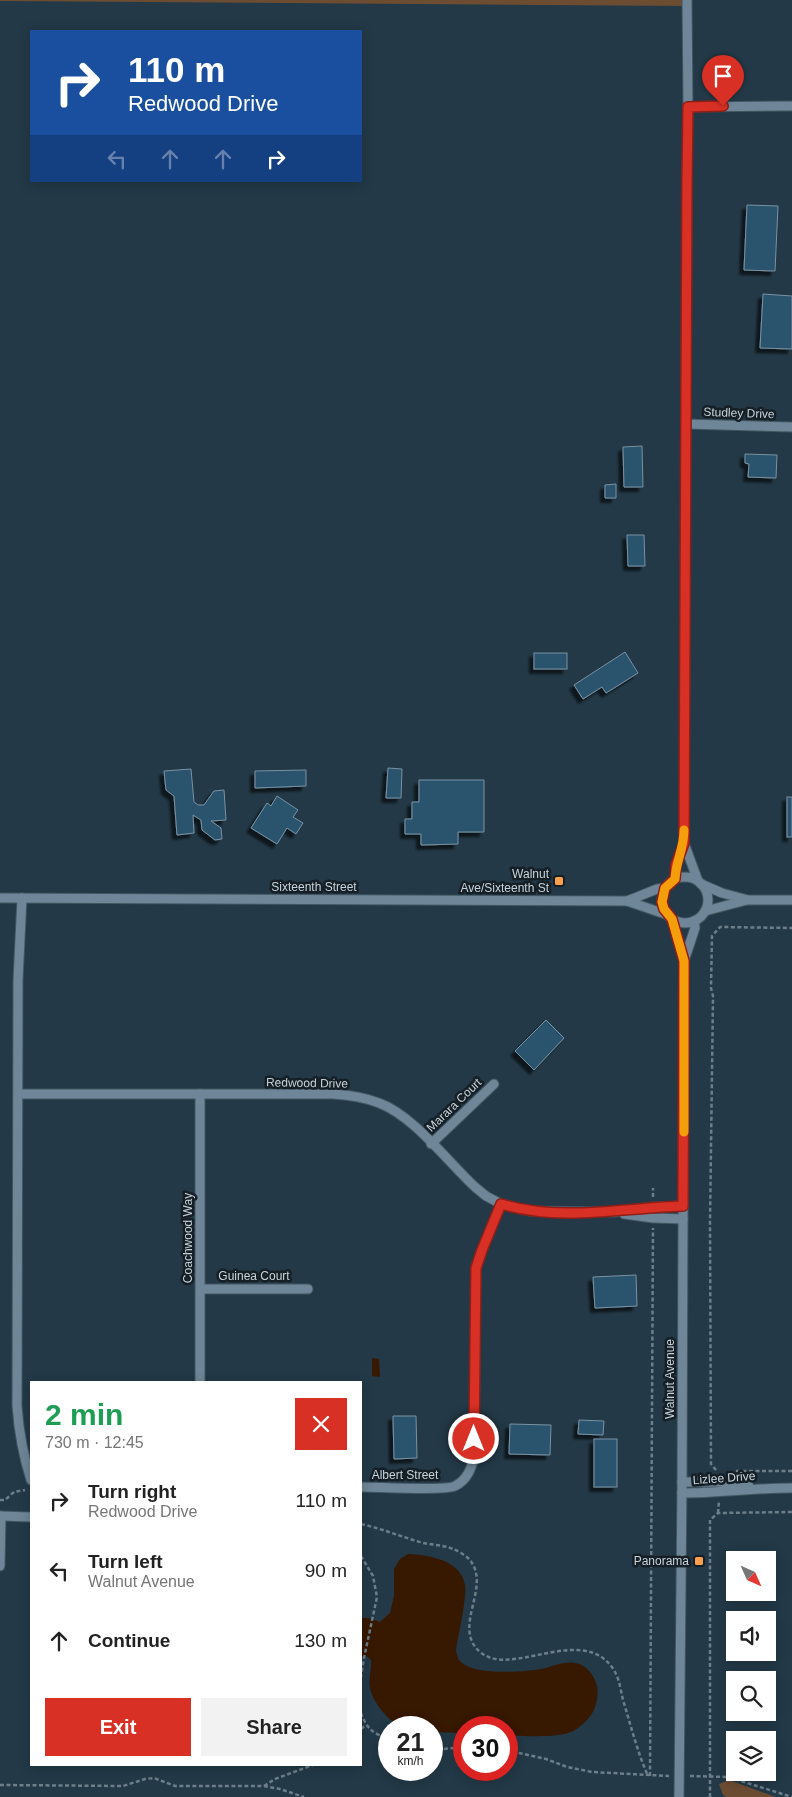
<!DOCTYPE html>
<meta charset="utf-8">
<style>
body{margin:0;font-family:Arial,sans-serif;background:#f2f2f2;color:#222;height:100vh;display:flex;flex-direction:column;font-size:19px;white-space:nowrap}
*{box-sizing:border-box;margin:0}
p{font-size:16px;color:#767676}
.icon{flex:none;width:28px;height:28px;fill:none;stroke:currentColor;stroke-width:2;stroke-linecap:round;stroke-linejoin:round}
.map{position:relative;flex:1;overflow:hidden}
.sheet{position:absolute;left:30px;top:1381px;width:332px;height:385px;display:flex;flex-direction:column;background:#fff;border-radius:0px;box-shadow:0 2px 12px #0003}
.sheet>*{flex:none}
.guide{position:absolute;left:30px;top:30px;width:332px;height:152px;border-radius:0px;box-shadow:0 2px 12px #0003;background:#1a4fa0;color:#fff;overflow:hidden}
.needle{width:32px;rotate:135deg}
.controls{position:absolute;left:726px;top:1551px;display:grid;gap:10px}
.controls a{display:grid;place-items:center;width:50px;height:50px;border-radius:0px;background:#fff;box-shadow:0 2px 12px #0003;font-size:25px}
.speed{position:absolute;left:378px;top:1716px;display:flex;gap:10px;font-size:25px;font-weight:700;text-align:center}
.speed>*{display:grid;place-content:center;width:65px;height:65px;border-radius:50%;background:#fff;box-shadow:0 2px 12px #0003;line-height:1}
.speed small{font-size:12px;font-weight:400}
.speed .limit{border:8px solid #d22;background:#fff;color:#111}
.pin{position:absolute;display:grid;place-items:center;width:42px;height:42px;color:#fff;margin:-51px -21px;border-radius:50% 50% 50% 0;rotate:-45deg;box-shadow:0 0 5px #0007}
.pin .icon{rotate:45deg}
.me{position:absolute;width:55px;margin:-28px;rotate:0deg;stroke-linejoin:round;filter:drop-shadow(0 0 4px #0008)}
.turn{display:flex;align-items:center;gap:18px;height:105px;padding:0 15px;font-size:22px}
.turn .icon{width:65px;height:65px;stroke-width:2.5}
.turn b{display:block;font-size:35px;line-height:42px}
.lanes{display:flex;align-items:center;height:48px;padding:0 15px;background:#0003;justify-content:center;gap:25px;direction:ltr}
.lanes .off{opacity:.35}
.round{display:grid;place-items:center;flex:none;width:52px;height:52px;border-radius:0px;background:#f2f2f2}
.head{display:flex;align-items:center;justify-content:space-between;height:85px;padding:0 15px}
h1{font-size:30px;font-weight:800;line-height:38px;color:#1e9e55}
.cta{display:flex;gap:10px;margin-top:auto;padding:10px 15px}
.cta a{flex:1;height:58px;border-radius:0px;background:#d93025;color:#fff;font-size:20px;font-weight:800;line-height:58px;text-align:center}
.cta a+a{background:#f2f2f2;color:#222}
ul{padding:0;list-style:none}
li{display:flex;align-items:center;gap:15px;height:70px;padding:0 15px}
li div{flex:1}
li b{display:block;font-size:19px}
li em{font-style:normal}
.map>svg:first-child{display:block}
.green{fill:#6d4d32}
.water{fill:#371800}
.building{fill:#29536d;stroke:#7a92a3;filter:url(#shadow)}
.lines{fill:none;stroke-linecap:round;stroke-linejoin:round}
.minor-casing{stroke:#425662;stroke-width:11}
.path{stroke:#6c7e8a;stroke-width:2.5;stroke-dasharray:4 2.5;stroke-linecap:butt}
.minor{stroke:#6e8697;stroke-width:9}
.route-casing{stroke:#8d1f18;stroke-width:12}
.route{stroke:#d93025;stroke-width:9}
.slow{stroke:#f59e0b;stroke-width:9}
.poi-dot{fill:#fa9f4e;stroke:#151f25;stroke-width:2}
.labels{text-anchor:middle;stroke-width:5;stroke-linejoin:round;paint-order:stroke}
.street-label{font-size:12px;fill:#c6d3dc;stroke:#151f25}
.poi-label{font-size:12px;fill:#c6d3dc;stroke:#151f25;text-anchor:end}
</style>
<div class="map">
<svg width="792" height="1797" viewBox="0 0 792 1797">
<defs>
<filter id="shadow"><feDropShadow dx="-4.5" dy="4.5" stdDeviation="1" flood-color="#0009"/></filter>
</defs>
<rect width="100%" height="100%" fill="#233947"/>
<g class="green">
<polygon points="0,0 687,0 687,6 0,1"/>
<polygon points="729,1780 776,1797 726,1797 723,1795 719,1784"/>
</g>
<g class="water">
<polygon points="372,1358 379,1359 380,1377 372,1376"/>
<path d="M408,1554C429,1555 461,1560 465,1585C467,1599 458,1635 456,1651C457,1654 458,1659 460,1661C473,1676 523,1672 541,1669C552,1667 564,1661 575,1663C587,1665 594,1675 597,1686C599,1695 596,1708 591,1715C586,1722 578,1729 571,1732C558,1738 521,1736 506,1735V1728H464V1733L431,1732V1728C423,1728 412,1729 404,1727C390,1724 372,1702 370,1687C368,1679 372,1669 371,1660L368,1657L361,1656V1618H369L380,1622L390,1613L394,1596V1569L400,1559Z"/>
</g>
<g class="building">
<polygon points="747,205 778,206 775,271 744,270"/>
<polygon points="763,294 792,296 792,349 760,348"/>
<polygon points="642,446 643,487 624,487 623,447"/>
<polygon points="745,454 777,455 776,478 748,477 749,464 745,463"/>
<polygon points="616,484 616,498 605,498 605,485"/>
<polygon points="627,535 644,535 645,566 628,566"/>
<polygon points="625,652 638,673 606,693 602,687 583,699 574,685"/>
<rect x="534" y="653" width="33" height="16"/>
<polygon points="388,768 402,769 401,798 386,798"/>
<polygon points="191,769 194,802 198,805 204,805 214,791 224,790 226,820 211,821 221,828 222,839 215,840 202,830 201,820 193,815 194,833 177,835 174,796 166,790 164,771"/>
<polygon points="306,770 306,786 255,788 255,771"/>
<polygon points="419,780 484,780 484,832 458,832 458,844 421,845 421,834 405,834 405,819 412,819 412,802 419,802"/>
<polygon points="277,796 298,810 293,817 303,823 296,834 287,828 277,844 251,828 267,803 271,806"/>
<rect x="787" y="797" width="5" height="40"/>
<polygon points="546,1020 564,1038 534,1070 515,1051"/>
<polygon points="636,1275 637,1306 595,1308 593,1277"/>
<polygon points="393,1416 416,1416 417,1458 394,1459"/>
<polygon points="579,1420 604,1421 603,1435 578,1434"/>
<polygon points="510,1424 551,1425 550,1455 509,1454"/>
<rect x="594" y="1439" width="23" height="48"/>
</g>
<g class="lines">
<defs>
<g id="minor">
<polyline points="687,0 688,107 687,182 684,843 698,881"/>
<polyline points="688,107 792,106"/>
<polyline points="686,424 792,427"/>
<circle cx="685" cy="900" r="23"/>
<polyline points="675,879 676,865 684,843"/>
<polyline points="701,884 722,893 748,900 792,900"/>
<polyline points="0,898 627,901 668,915"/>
<path d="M22,898L18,980L17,1406C19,1433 23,1455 31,1480"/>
<polyline points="627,901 657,889 665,888"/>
<polyline points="705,911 747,900"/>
<polyline points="672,919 684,961"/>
<path d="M19,1094H333C349,1095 364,1097 379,1103C414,1116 447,1161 475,1187L486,1196L501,1204L530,1211L614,1212L653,1207L683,1206"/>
<polyline points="200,1094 200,1382"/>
<polyline points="431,1144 494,1084"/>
<polyline points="624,1214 653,1218 683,1219"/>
<polyline points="201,1289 308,1289"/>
<polyline points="682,1482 720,1482 749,1486"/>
<path d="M361,1487C378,1487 444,1491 455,1486C467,1480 471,1469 474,1458L476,1268L482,1250L501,1204"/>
<path d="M682,1493C719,1493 755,1488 792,1488"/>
<polyline points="0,1516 31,1517"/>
<polyline points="0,1566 1,1516"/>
<polyline points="679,1797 682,1482 684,961 695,928 694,921"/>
</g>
</defs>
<use href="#minor" class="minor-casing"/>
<g class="path">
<polyline points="653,1197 653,1188"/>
<polyline points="716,1470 711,1464 710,1224 713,996 711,988 712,936 720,927 792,928"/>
<polyline points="736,1471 792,1471"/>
<polyline points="0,1500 5,1500 14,1492 25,1490"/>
<polyline points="718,1513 719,1501"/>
<path d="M361,1524C383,1529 402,1537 423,1543C433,1545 444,1545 453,1549C458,1551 465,1555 469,1559C493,1586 451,1627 480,1652C507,1675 562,1637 598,1655C606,1659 613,1667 616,1674C620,1682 621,1692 623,1700C631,1726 637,1751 648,1776"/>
<polyline points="361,1556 373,1576 377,1597 364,1658 361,1677"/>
<path d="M361,1713C367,1729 372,1733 389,1739"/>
<polyline points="361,1729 366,1725"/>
<polyline points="431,1749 444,1749 464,1747"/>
<polyline points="506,1750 546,1759 567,1767 592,1772 669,1776"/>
<polyline points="650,1776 653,1228"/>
<polyline points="690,1776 728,1777 792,1797"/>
<polyline points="0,1785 123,1786 145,1779 154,1778 175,1786 264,1786 280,1789 304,1797"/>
<polyline points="264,1786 275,1779 313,1765"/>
<polyline points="710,1797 710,1520 718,1513 792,1512"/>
</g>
<use href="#minor" class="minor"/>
</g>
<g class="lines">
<defs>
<path id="route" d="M474,1439L476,1268L482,1250L501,1204C560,1222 623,1208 683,1206L684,961L672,919L664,909L662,902L665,888L675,879L676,865L684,843L687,182L688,107L723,106"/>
</defs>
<use href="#route" class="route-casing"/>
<use href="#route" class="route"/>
<path class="slow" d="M684,1132V961L672,919L664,909L662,902L665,888L675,879C676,861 684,848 684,830"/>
</g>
<g class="poi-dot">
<rect x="554" y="876" width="10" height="10" rx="2.5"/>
<rect x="694" y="1556" width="10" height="10" rx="2.5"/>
</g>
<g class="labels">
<g class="street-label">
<text transform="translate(739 413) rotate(2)" y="4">Studley Drive</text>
<text x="314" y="891">Sixteenth Street</text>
<text transform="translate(307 1083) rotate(1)" y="4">Redwood Drive</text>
<text transform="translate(454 1105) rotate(-44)" y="4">Marara Court</text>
<text transform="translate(188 1238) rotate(-90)" y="4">Coachwood Way</text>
<text x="254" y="1280">Guinea Court</text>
<text transform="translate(670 1379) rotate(-90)" y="4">Walnut Avenue</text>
<text x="405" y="1479">Albert Street</text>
<text transform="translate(724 1478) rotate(-4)" y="4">Lizlee Drive</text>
</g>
<g class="poi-label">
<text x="549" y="878">Walnut<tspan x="549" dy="14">Ave/Sixteenth St</tspan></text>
<text x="689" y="1565">Panorama</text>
</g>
</g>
</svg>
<div class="controls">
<a><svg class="needle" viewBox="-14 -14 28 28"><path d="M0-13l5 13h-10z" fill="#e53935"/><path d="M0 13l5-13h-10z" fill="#767676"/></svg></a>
<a><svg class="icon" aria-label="sound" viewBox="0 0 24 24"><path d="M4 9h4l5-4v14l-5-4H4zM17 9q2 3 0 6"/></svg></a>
<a><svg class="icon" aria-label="search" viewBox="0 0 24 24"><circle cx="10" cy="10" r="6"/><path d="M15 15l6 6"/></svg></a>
<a><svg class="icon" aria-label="layers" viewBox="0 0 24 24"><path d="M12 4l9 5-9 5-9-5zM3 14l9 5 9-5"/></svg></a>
</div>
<div class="speed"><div>21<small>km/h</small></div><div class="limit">30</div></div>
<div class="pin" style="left:723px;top:106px;background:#d93025"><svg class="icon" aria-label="arrive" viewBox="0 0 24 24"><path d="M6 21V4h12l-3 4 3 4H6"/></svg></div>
<svg class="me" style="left:474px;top:1439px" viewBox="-20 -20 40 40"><circle r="17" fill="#d93025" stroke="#fff" stroke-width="3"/><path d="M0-11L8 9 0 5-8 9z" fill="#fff"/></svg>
<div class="guide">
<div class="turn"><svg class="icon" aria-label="right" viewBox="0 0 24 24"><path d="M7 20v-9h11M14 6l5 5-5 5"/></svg><div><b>110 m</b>Redwood Drive</div></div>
<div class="lanes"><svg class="icon off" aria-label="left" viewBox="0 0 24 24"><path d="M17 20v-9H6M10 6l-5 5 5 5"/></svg><svg class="icon off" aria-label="ahead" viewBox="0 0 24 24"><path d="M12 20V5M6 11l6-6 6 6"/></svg><svg class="icon off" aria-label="ahead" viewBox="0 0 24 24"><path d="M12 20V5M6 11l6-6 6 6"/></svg><svg class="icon" aria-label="right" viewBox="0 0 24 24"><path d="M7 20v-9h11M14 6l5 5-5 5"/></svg></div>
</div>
<section class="sheet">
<div class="head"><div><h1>2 min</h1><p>730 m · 12:45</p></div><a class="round" style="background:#d93025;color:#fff"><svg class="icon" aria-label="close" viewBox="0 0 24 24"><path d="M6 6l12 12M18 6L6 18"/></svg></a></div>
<ul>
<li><svg class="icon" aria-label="right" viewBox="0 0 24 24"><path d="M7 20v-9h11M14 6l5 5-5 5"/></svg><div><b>Turn right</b><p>Redwood Drive</p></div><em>110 m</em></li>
<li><svg class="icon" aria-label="left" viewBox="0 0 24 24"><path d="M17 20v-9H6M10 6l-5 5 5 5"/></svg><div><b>Turn left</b><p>Walnut Avenue</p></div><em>90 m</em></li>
<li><svg class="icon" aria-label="ahead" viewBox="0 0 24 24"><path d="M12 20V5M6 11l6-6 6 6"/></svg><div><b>Continue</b></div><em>130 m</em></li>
</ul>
<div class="cta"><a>Exit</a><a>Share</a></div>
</section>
</div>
